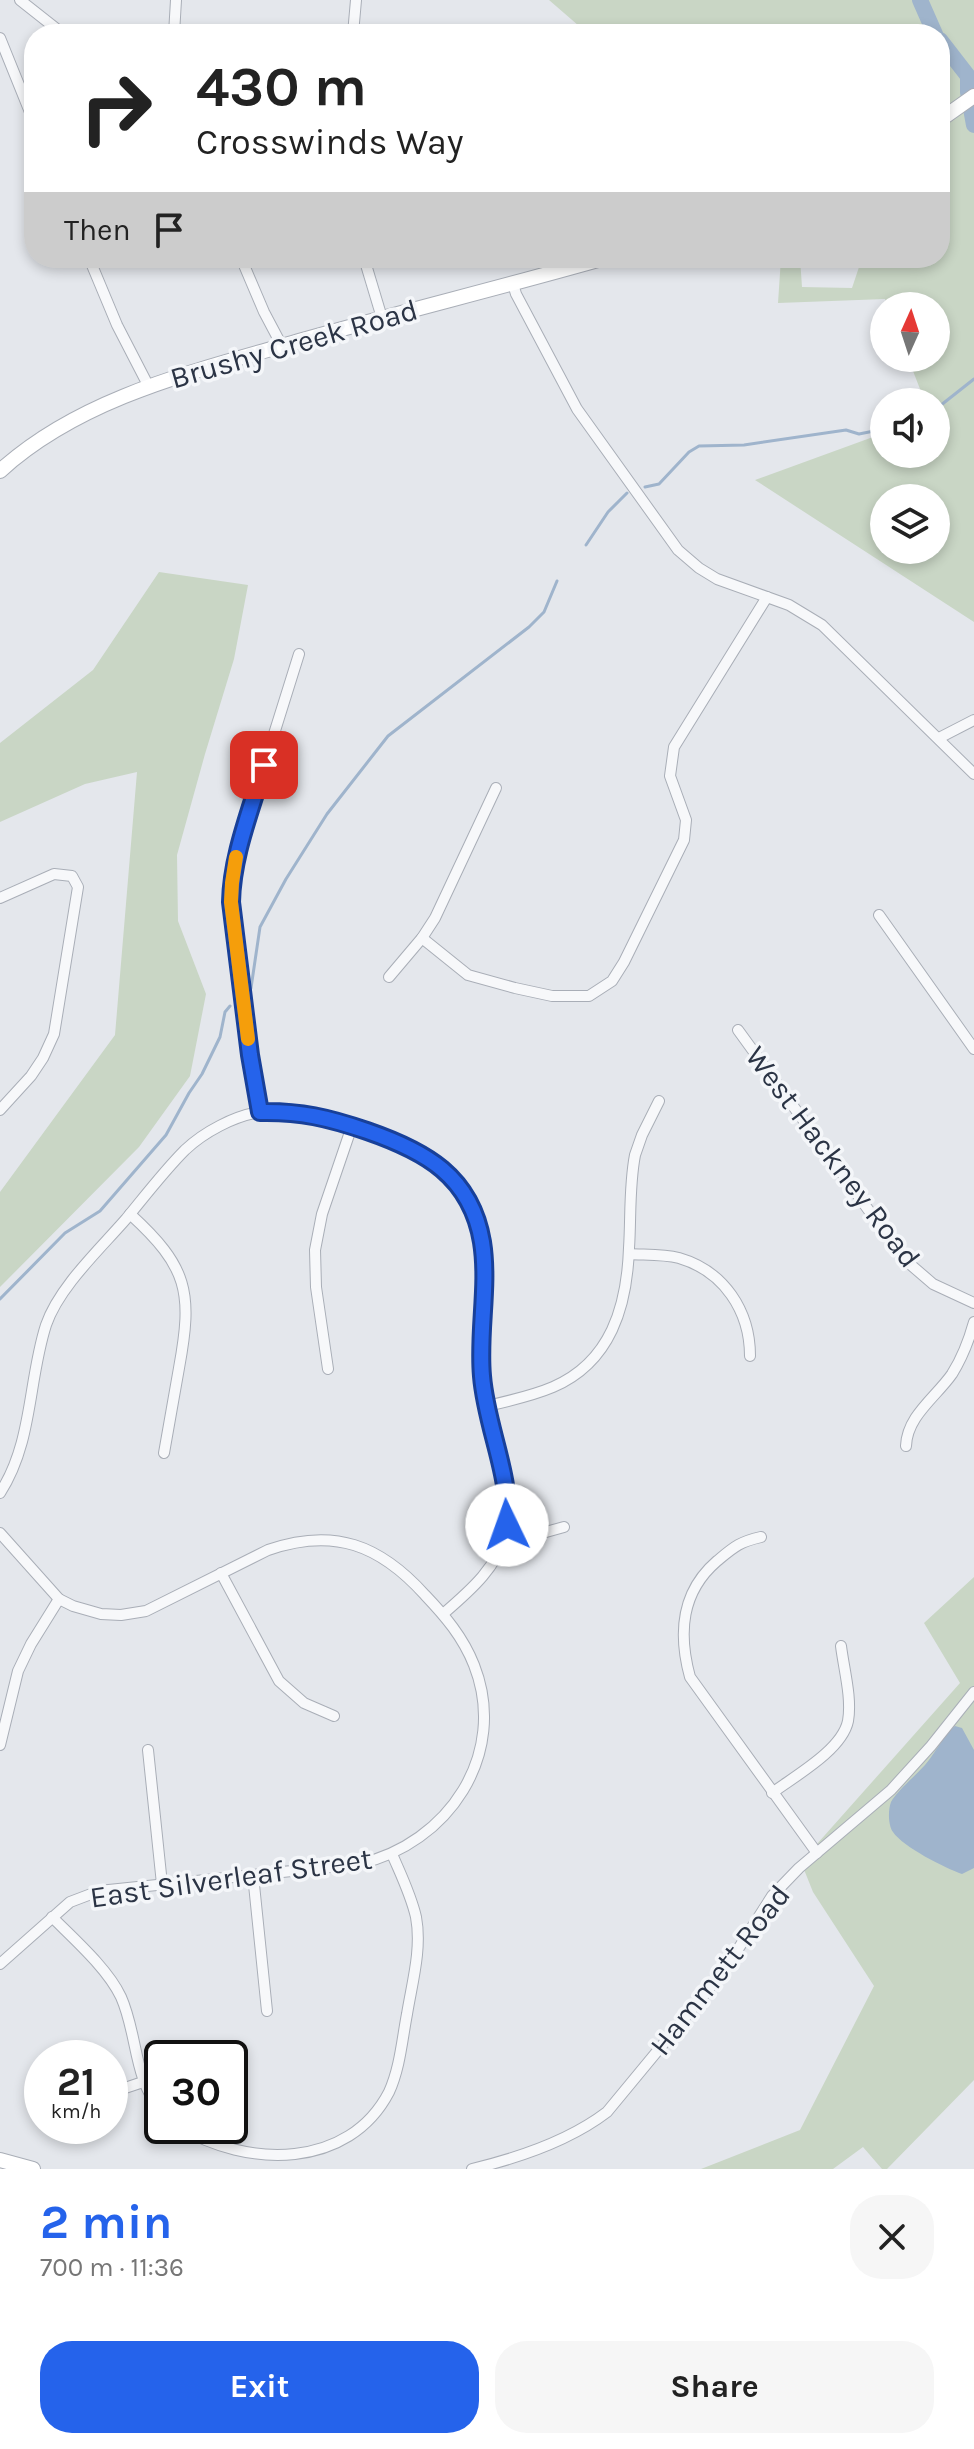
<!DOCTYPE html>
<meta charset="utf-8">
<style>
body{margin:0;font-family:Karla,sans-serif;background:#f6f6f6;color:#222;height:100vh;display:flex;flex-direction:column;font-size:30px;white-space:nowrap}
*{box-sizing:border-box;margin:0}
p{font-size:26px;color:#767676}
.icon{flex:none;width:44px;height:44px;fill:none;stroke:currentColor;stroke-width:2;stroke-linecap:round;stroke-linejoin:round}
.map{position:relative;height:2169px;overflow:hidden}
.side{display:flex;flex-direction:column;background:#fff;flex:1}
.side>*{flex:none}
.top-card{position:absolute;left:24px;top:24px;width:926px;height:244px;border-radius:32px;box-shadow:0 4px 12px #0003;background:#fff;color:#222;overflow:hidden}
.needle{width:52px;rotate:3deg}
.controls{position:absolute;left:870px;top:292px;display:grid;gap:16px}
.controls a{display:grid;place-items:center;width:80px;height:80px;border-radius:50%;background:#fff;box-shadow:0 4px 12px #0003;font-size:40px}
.speed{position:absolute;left:24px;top:2040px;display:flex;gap:16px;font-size:40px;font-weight:700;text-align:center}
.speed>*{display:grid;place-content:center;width:104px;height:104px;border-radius:50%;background:#fff;box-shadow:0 4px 12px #0003;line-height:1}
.speed small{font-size:20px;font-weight:400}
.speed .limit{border:4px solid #111;border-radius:12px;background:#fff;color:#111}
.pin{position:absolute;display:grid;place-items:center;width:68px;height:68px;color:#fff;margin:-34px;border-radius:16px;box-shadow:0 4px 12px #0006}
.me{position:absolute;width:88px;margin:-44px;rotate:357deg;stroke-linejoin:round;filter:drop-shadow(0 0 6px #0008)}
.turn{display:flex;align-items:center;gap:28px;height:168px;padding:0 40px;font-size:36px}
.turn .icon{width:104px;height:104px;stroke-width:2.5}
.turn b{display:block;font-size:56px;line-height:68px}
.then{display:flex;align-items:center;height:76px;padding:0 40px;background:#0003;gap:16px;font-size:30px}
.round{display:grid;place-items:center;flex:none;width:84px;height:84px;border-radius:32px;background:#f6f6f6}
.overview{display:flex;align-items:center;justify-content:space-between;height:136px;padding:0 40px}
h1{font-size:48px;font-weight:700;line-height:60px;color:#2563eb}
.primary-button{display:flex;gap:16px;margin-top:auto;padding:16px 40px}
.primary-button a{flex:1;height:92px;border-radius:32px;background:#2563eb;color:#fff;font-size:32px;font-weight:700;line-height:92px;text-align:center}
.primary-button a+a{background:#f6f6f6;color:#222}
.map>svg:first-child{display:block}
.green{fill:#c9d6c5;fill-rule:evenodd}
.water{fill:#9fb4cc}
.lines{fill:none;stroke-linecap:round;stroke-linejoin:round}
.stream{stroke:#9fb4cc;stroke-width:3}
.river{stroke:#9fb4cc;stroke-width:16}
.street-casing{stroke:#a9aeb7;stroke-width:12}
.secondary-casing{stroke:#a9aeb7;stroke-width:16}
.street{stroke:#f7f8fa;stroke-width:10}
.secondary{stroke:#fff;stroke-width:14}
.route-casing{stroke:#184099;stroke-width:20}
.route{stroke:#2563eb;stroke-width:14}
.slow{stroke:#f59e0b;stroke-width:14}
.labels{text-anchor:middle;stroke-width:7;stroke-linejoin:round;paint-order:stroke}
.street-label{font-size:30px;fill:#2b3445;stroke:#f4f6f9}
</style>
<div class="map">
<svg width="974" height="2169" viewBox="0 0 974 2169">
<rect width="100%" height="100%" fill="#e4e7ec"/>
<g class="green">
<path d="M549,0H974V622L755,480L884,433V454H936V402H925L908,358H936V306H888L885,299L778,303L781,258H800L802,287L852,288L862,258H940V34H593L579,26ZM884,498H936V550H884Z"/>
<polygon points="159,572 248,585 234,659 205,754 177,855 178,921 206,994 190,1076 139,1147 0,1287 0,1192 115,1035 137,772 85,784 0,822 0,743 93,670"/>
<polygon points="974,1577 974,2080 887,2169 882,2169 863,2147 833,2169 701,2169 800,2130 874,1986 813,1892 801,1862 960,1683 924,1623"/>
</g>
<path class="water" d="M955,1726L962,1728L974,1750V1868L962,1874C945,1868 903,1847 893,1832C888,1825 888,1810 891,1802C897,1791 916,1775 925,1765C934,1755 946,1732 955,1726Z"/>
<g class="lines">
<g class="stream">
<polyline points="936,409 974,379"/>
<polyline points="645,487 659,484 689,452 699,446 744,445 846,430 859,434 884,429"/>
<polyline points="586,545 608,512 627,493"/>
<polyline points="251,988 260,927 286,879 327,814 388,736 529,627 544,612 557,581"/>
<polyline points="0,1299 65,1233 100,1211 166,1135 189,1093 202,1074 220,1037 225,1012 230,1006"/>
</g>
<g class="river">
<polyline points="920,0 935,34"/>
<polyline points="940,40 968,76 968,92 974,125"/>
</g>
<defs>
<g id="street">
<polyline points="20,0 63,34"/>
<polyline points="174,34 176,0"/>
<polyline points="353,34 356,0"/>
<polyline points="0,38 34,122"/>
<polyline points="89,258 117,325 149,387"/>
<polyline points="241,258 264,312 282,346"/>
<polyline points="364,258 382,318"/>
<polyline points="513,284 516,294 577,409 678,550 699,568 717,579 789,605 822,625 974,774"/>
<polyline points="939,738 974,720"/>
<polyline points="0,898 54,874 72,876 78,887 54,1034 43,1058 31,1076 0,1110"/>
<polyline points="879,915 974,1049"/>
<polyline points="422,938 468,975 515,988 552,996 589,996 612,981 624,962 684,840 686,820 670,776 674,747 767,597"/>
<polyline points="389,977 422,938 435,918 496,788"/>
<polyline points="738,1030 904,1259 933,1284 974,1303"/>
<polyline points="260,1112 233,926 232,883 238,849 299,654"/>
<path d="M130,1214C188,1267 193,1292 179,1368C174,1396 169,1425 164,1453"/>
<path d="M629,1254C646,1255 663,1254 679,1258C724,1271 750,1311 750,1356"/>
<polyline points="328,1369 316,1287 315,1250 322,1214 352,1126"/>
<path d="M487,1406C509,1401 532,1396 553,1387C611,1362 627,1306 629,1248C631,1218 629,1186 635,1155L642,1135L659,1101"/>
<path d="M906,1446C907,1416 936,1397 952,1374C962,1358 969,1340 974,1322"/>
<path d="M0,1493C33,1442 28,1381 46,1325C59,1287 100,1249 126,1219C145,1196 164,1171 185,1150C204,1132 234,1116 260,1112C302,1106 393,1133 427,1157C446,1169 461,1187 471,1207C498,1260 475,1323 482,1380C488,1427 516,1482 507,1529C499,1566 471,1590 443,1614"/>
<polyline points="507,1525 546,1532 564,1527"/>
<path d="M0,1533L59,1599L73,1606L101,1614L121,1615L146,1611L268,1550C334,1527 380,1545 425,1595C445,1616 463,1637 474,1665C509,1754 448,1844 359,1864L99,1891L70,1902L0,1964"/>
<path d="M761,1537C739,1542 734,1547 717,1561C681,1592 678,1633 690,1677L817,1853"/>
<polyline points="221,1573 279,1681 304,1703 334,1716"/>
<polyline points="0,1745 18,1671 31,1644 59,1599"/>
<polyline points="148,1750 162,1884"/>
<path d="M772,1793C795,1776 842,1750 848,1721C852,1698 844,1670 841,1646"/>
<polyline points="253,1875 267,2011"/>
<path d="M52,1917C74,1939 108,1969 121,1997C138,2035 133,2079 162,2112"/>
<polyline points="110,2093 143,2082"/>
<path d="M178,2126C248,2169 349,2169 389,2092C400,2068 402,2040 407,2014C412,1983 422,1949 416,1917C411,1895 401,1875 392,1854"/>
<path d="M472,2169C518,2158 569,2141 607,2112L726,1968L772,1896L799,1868L891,1790L931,1746L974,1692"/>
</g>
<g id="secondary">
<polyline points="940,120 974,96"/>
<path d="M0,471C81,397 196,371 299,341C401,312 503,287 605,258"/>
<polyline points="0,2160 33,2169"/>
</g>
</defs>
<use href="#street" class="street-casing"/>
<use href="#secondary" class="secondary-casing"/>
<use href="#street" class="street"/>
<use href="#secondary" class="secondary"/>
</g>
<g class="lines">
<defs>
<path id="route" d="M264,765C251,810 232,855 231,902L250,1055L260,1112C300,1111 329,1118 367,1131C425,1151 471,1176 482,1242C489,1286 478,1332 482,1376C486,1427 511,1474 507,1525"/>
</defs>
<use href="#route" class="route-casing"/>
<use href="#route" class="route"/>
<polyline class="slow" points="236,857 232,883 231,902 248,1039"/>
</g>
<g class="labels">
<g class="street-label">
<text transform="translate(294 344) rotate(-16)" y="10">Brushy Creek Road</text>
<text transform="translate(833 1157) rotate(53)" y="10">West Hackney Road</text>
<text transform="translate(231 1878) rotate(-8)" y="10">East Silverleaf Street</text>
<text transform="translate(720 1970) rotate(-52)" y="10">Hammett Road</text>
</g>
</g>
</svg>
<div class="controls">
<a><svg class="needle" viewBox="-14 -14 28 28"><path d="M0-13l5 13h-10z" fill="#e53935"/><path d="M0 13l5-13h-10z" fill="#767676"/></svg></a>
<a><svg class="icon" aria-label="sound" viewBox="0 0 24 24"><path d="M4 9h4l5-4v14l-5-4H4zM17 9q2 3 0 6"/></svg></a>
<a><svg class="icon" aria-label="layers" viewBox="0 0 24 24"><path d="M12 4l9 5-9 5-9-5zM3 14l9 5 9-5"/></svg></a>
</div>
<div class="speed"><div>21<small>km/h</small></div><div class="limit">30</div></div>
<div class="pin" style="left:264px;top:765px;background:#d93025"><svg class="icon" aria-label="arrive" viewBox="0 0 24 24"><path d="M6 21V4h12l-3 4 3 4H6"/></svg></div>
<svg class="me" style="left:507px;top:1525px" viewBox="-20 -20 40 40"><circle r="19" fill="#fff"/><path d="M0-13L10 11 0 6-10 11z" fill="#2563eb"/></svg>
<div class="top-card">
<div class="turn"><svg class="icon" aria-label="right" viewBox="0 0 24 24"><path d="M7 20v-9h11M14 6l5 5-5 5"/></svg><div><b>430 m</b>Crosswinds Way</div></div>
<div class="then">Then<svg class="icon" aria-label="arrive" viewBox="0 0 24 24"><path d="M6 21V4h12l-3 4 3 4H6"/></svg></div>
</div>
</div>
<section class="side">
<div class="overview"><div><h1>2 min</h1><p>700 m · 11:36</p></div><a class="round"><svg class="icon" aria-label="close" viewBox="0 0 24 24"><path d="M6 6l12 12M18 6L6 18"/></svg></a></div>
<div class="primary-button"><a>Exit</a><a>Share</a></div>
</section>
